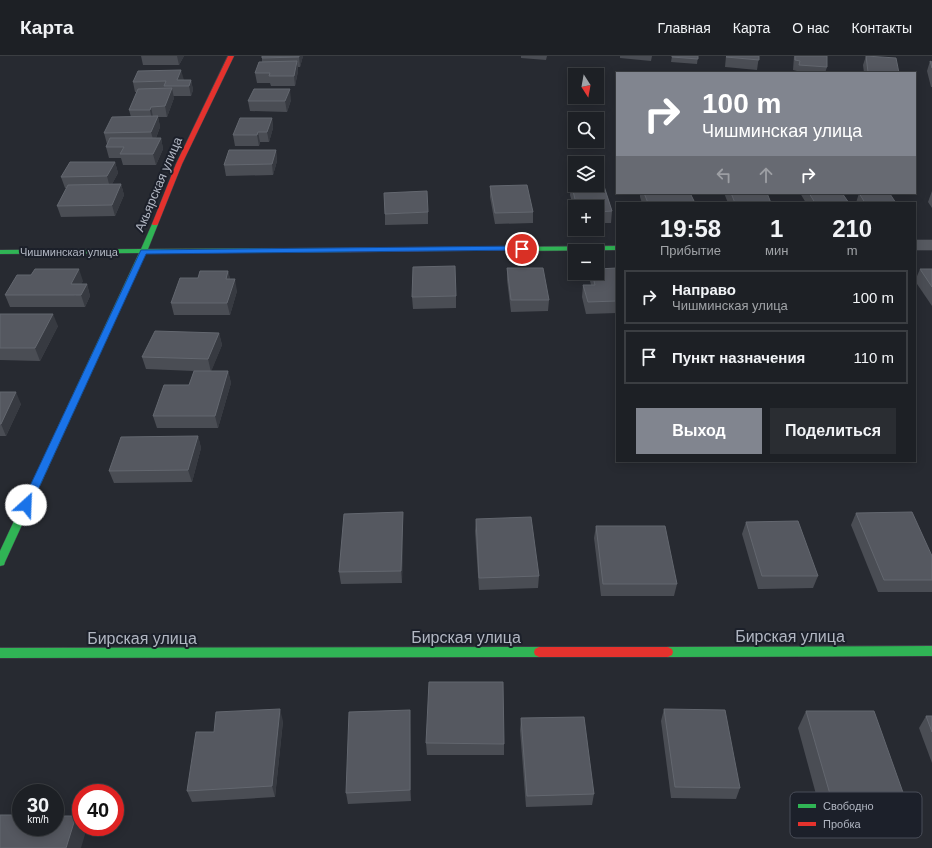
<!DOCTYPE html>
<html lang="ru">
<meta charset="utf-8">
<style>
body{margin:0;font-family:Arial,sans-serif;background:#2a2d32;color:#f1f3f6;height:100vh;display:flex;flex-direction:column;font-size:15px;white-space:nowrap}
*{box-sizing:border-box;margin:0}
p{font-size:13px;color:#a0a3a7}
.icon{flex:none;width:22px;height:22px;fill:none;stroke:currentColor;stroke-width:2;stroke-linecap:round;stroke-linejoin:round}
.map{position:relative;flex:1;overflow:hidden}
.drawer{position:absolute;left:616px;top:146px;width:300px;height:260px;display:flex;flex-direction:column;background:#1d2025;border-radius:0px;box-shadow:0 2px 10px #0003,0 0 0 1px #3b3e42}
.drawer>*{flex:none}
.top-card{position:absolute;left:616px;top:16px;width:300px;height:122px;border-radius:0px;box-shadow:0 2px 10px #0003,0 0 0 1px #3b3e42;background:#81858f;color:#fff;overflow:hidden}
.needle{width:26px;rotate:169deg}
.controls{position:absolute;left:568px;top:12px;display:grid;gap:8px}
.controls a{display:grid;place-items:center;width:36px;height:36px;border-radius:0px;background:#1d2025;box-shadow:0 2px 10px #0003,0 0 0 1px #3b3e42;font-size:20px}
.speed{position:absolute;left:12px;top:728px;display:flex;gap:8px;font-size:20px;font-weight:700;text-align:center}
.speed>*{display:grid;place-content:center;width:52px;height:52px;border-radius:50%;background:#1d2025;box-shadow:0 2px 10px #0003,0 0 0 1px #3b3e42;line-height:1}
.speed small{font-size:10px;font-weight:400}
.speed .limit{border:6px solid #d22;background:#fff;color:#111}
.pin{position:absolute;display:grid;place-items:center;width:34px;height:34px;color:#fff;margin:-17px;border:2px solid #fff;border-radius:50%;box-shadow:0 1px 4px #0007}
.me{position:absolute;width:44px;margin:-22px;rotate:25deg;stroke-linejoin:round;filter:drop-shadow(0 0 3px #0008)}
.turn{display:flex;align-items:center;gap:14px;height:84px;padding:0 20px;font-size:18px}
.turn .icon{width:52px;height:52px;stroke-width:2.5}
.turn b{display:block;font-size:28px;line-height:34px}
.lanes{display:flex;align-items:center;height:38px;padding:0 20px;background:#0003;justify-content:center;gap:20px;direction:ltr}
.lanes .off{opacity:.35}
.eta{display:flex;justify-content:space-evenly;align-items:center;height:68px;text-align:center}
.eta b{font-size:24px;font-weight:800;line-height:28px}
.cta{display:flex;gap:8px;margin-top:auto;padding:8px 20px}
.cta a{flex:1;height:46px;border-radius:0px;background:#81858f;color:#fff;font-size:16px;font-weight:800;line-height:46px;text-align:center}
.cta a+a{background:#2a2d32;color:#f1f3f6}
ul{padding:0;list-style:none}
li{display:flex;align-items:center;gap:12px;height:54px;margin:0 8px 6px;padding:0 12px;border:2px solid #3b3e42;border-radius:0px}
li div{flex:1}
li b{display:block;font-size:15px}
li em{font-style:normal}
header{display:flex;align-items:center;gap:24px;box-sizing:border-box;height:56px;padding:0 20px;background:#1d2025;border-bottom:1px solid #3b3e42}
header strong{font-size:19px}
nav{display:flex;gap:22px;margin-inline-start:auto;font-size:14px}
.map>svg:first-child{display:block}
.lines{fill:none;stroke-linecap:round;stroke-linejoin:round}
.street-casing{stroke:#44474e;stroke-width:1}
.fast-casing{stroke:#44474e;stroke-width:1}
.jam-casing{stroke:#44474e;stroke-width:1}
.street{fill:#565960;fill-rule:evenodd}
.fast{fill:#30b455;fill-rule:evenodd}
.jam{fill:#e5322d;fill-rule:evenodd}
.wall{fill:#4a4d54}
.shaded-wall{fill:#373a41}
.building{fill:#555860;stroke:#63676f}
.route{fill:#1a73e8;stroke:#114b97}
.labels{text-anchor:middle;stroke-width:4;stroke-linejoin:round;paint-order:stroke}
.far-street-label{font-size:11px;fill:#b1b6c2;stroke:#1c202a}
.street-label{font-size:13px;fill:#b1b6c2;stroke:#1c202a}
.near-street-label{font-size:16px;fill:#b1b6c2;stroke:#1c202a}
.key{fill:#1c202a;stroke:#494d58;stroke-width:1}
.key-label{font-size:11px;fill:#b1b6c2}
</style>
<header>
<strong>Карта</strong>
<nav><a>Главная</a><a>Карта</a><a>О нас</a><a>Контакты</a></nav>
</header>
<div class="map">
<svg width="932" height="792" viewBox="0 0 932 792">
<rect width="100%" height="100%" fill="#272a31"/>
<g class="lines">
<defs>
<rect id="street" x="915" y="184" width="17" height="10"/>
<g id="fast">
<polygon points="155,166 158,168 148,193 350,192 354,194 350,196 146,197 5,506 4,509 0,510 0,495 139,197 0,198 0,194 141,193 152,168"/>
<polygon points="617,190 617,194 516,195 512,193 516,191"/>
<polygon points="932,590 932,600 668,601 664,599 663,596 664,593 668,591"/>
<polygon points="539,591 543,593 544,596 543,599 539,601 0,602 0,592"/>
</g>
<g id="jam">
<polygon points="228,0 234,0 182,108 158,168 157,169 153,169 152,168 176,108"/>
<polygon points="516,191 518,192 518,194 350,196 346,194 350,192"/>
<polygon points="539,591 668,591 672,593 673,596 672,599 668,601 539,601 535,599 534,596 535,593"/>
</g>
</defs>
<use href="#street" class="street-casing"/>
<use href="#fast" class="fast-casing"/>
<use href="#jam" class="jam-casing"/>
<use href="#street" class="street"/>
<use href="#fast" class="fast"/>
<use href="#jam" class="jam"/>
</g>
<g class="wall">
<polygon points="141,0 184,0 179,9 143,9"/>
<polygon points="303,0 300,11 298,11 298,15 295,30 271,30 270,27 257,27 255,17 262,6 262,2"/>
<polygon points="521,0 547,0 546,4 521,2"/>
<polygon points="620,0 652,0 651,5 620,2"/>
<polygon points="672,0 698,0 697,8 671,6"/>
<polygon points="726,0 759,0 757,14 725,11"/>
<polygon points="794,0 827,0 827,11 825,17 797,17 797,15 793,14"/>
<polygon points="866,0 899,17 864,17 863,9"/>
<polygon points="930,5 932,6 932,31 931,31 927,15"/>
<polygon points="191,24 193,34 191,40 173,40 174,42 167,61 158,61 160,71 156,82 161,82 163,93 156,109 123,109 121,102 109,102 106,91 107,88 104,77 131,61 129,54 137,36 135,36 133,26"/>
<polygon points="291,44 287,56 250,55 248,45"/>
<polygon points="272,62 273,72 269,86 260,86 259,90 235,90 233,79"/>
<polygon points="276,94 277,105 273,119 226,120 224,109"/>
<polygon points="115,106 118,117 112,128 121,128 124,139 115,160 61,161 57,150 67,132 65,132 61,121"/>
<polygon points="571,127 612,155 611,167 597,167 597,151 575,151 575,157 570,139"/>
<polygon points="490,130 533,156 533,167 495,168 490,141"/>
<polygon points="932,135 932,152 928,146"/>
<polygon points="640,137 690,137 695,147 642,147 640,141"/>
<polygon points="724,137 767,137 771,147 728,147"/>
<polygon points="800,137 842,137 849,147 806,147"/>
<polygon points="859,137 896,147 856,147"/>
<polygon points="428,156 428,168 385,169 385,158"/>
<polygon points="507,212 549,244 548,255 511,256 507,224"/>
<polygon points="617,212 617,257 586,258 582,241 583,229 591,229 590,225 591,217 597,217"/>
<polygon points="920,213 932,213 932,250 915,225"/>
<polygon points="228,215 230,223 237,235 230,259 174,259 171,247 198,222"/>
<polygon points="83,225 81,228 87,228 90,240 85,251 10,251 5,239"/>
<polygon points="456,240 456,252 413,253 412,241"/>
<polygon points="0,258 58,270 40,305 0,304"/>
<polygon points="219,277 222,289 211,315 228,315 231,327 218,372 157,372 153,360 189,329 194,315 146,313 142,301"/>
<polygon points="0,336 21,348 6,380 0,380"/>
<polygon points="198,380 201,392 192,426 114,427 109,415"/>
<polygon points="856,457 932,500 932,536 878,536 851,469"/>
<polygon points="476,463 539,520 538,532 479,534 475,475"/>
<polygon points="746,466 818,520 813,532 758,533 742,478"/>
<polygon points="403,469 402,527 341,528 339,516"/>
<polygon points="596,470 677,528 674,540 601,540 594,482"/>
<polygon points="664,653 740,732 736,743 671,742 661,665"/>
<polygon points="806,655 911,759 900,774 826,775 798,672"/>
<polygon points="926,660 932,660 932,707 919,672"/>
<polygon points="521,662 594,738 592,749 526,751 520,674"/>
<polygon points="283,665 275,741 192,746 187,735 214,676"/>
<polygon points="410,665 411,745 348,748 346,737"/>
<polygon points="426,687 504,688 504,699 427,699"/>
</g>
<g class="shaded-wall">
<polygon points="177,0 184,0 179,9"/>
<polygon points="299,0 303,0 300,11 299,1"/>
<polygon points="297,5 298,15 295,30 294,20"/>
<polygon points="181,14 184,24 177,24"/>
<polygon points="191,24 193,34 191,40 189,30"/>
<polygon points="172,32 174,42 167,61 165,50"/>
<polygon points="290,33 291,44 287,56 285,45"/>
<polygon points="151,51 153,61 152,64 150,54"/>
<polygon points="158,60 160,71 154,87 151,76"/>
<polygon points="272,62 273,72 269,86 267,76"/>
<polygon points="258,76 260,86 259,90 257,79"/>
<polygon points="161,82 163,93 156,109 153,98"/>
<polygon points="276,94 277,105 273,119 272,108"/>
<polygon points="115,106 118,117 110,132 107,120"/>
<polygon points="121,128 124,139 115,160 112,149"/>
<polygon points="79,213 83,225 75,240 71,228"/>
<polygon points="228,215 231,227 226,223"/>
<polygon points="235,223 237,235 230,259 227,247"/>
<polygon points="87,228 90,240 85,251 81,239"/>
<polygon points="53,258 58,270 40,305 35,292"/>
<polygon points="219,277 222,289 211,316 208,303"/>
<polygon points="228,315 231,327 218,372 215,360"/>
<polygon points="16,336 21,348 6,380 1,368"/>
<polygon points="198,380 201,392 192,426 188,414"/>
<polygon points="403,456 403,469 402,527 401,515"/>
<polygon points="280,653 283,665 275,741 272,730"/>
<polygon points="410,654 410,665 411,745 410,734"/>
<polygon points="76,760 81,768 81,771 83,771 86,775 81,792 66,792"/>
</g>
<g class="building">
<polygon points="262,0 299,0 299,1 262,2"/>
<polygon points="672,0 698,0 698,3 672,1"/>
<polygon points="727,0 759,0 759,4 726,1"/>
<polygon points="795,0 827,0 827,11 799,9 800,5 795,4"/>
<polygon points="866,0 896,2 899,17 878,17 868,16"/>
<polygon points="297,5 294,20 269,20 270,17 255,17 259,6"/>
<polygon points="930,5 932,6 932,12"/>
<polygon points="181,14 177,24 191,24 189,30 164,30 166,25 133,26 138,15"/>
<polygon points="172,32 165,50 151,51 150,54 129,54 138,33"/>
<polygon points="254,33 290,33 285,45 248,45"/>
<polygon points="158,60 151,76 104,77 112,61"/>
<polygon points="240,62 272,62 267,76 258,76 257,79 233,79"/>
<polygon points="110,82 161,82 153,98 120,98 124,91 106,91"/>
<polygon points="229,94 276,94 272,108 224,109"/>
<polygon points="70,106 115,106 107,120 61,121"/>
<polygon points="571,127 575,127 575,129 597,129 597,127 603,127 612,155 597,156 597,151 577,151"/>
<polygon points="121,128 112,149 57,150 68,129"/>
<polygon points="527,129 533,156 495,157 490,130"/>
<polygon points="427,135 428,156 385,158 384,137"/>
<polygon points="644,137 690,137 695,147 648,147"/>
<polygon points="731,137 767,137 771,147 735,147"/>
<polygon points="809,137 842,137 849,147 815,147"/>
<polygon points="859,137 890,138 896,147 865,147"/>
<polygon points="455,210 456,240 412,241 413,211"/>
<polygon points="507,212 543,212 549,244 511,244"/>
<polygon points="617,212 617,245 588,246 583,229 595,229 592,217 597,217 597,213"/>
<polygon points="35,213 79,213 71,228 87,228 81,239 5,239 17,219 31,219"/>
<polygon points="920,213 932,213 932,231"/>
<polygon points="200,215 228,215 226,223 235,223 227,247 171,247 180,222 198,222"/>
<polygon points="0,258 53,258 35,292 0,292"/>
<polygon points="155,275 219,277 208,303 142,301"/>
<polygon points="194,315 228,315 215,360 153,360 164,329 189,329"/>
<polygon points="0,336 16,336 1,368 0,368"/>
<polygon points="198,380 188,414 109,415 121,381"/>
<polygon points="403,456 401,515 339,516 344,458"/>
<polygon points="912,456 932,500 932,524 884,524 856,457"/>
<polygon points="531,461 539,520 479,522 476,463"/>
<polygon points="798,465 818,520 762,520 746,466"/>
<polygon points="596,470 665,470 677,528 603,528"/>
<polygon points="429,626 503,626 504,688 426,687"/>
<polygon points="280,653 272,730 187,735 196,676 214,676 216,656"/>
<polygon points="664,653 725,654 740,732 675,731"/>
<polygon points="410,654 410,734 346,737 349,656"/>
<polygon points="806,655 874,655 911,759 836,759"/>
<polygon points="926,660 932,660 932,676"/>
<polygon points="584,661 594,738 527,740 521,662"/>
<polygon points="0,759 21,759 21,771 55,771 55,760 76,760 66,792 0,792"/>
</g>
<polygon class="route" points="522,190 526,193 525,194 146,198 31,449 26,453 21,449 141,194"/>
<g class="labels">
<g class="far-street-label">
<text x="69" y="200">Чишминская улица</text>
</g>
<g class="street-label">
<text transform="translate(158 128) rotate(-67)" y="5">Акьярская улица</text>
</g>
<g class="near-street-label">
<text x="790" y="586">Бирская улица</text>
<text x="466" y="587">Бирская улица</text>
<text x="142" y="588">Бирская улица</text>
</g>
</g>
<rect x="790" y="736" width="132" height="46" rx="6" class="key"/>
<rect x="798" y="748" width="18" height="4" fill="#30b455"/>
<rect x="798" y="766" width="18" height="4" fill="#e5322d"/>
<g class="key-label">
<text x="823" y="754">Свободно</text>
<text x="823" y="772">Пробка</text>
</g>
</svg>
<div class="controls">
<a><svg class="needle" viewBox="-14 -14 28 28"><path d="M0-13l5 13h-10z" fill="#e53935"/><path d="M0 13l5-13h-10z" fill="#a0a3a7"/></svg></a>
<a><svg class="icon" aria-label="search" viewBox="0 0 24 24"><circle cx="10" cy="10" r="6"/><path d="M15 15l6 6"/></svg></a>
<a><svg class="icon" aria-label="layers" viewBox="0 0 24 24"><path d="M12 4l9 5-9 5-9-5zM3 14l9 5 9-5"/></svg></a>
<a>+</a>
<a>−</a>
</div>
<div class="speed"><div>30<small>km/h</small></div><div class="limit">40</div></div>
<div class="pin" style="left:522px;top:193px;background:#d93025"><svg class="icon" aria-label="arrive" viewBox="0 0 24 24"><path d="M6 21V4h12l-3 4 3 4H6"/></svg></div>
<svg class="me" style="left:26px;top:449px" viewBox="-20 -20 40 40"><circle r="19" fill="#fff"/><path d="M0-13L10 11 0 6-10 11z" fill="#1a73e8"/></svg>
<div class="top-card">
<div class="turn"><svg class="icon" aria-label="right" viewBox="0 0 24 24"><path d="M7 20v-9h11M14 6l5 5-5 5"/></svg><div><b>100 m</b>Чишминская улица</div></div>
<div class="lanes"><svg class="icon off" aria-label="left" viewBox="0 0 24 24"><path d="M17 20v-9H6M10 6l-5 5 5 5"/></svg><svg class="icon off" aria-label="ahead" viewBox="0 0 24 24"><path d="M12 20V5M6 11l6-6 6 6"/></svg><svg class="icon" aria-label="right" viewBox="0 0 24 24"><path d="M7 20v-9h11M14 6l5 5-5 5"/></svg></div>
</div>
<section class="drawer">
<div class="eta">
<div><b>19:58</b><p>Прибытие</p></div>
<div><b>1</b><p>мин</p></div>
<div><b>210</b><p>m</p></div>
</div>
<ul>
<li><svg class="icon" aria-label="right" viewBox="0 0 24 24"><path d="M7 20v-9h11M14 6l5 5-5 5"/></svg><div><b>Направо</b><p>Чишминская улица</p></div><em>100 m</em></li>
<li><svg class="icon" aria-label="arrive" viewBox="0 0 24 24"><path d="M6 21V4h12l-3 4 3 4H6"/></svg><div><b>Пункт назначения</b></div><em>110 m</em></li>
</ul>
<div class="cta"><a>Выход</a><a>Поделиться</a></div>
</section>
</div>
